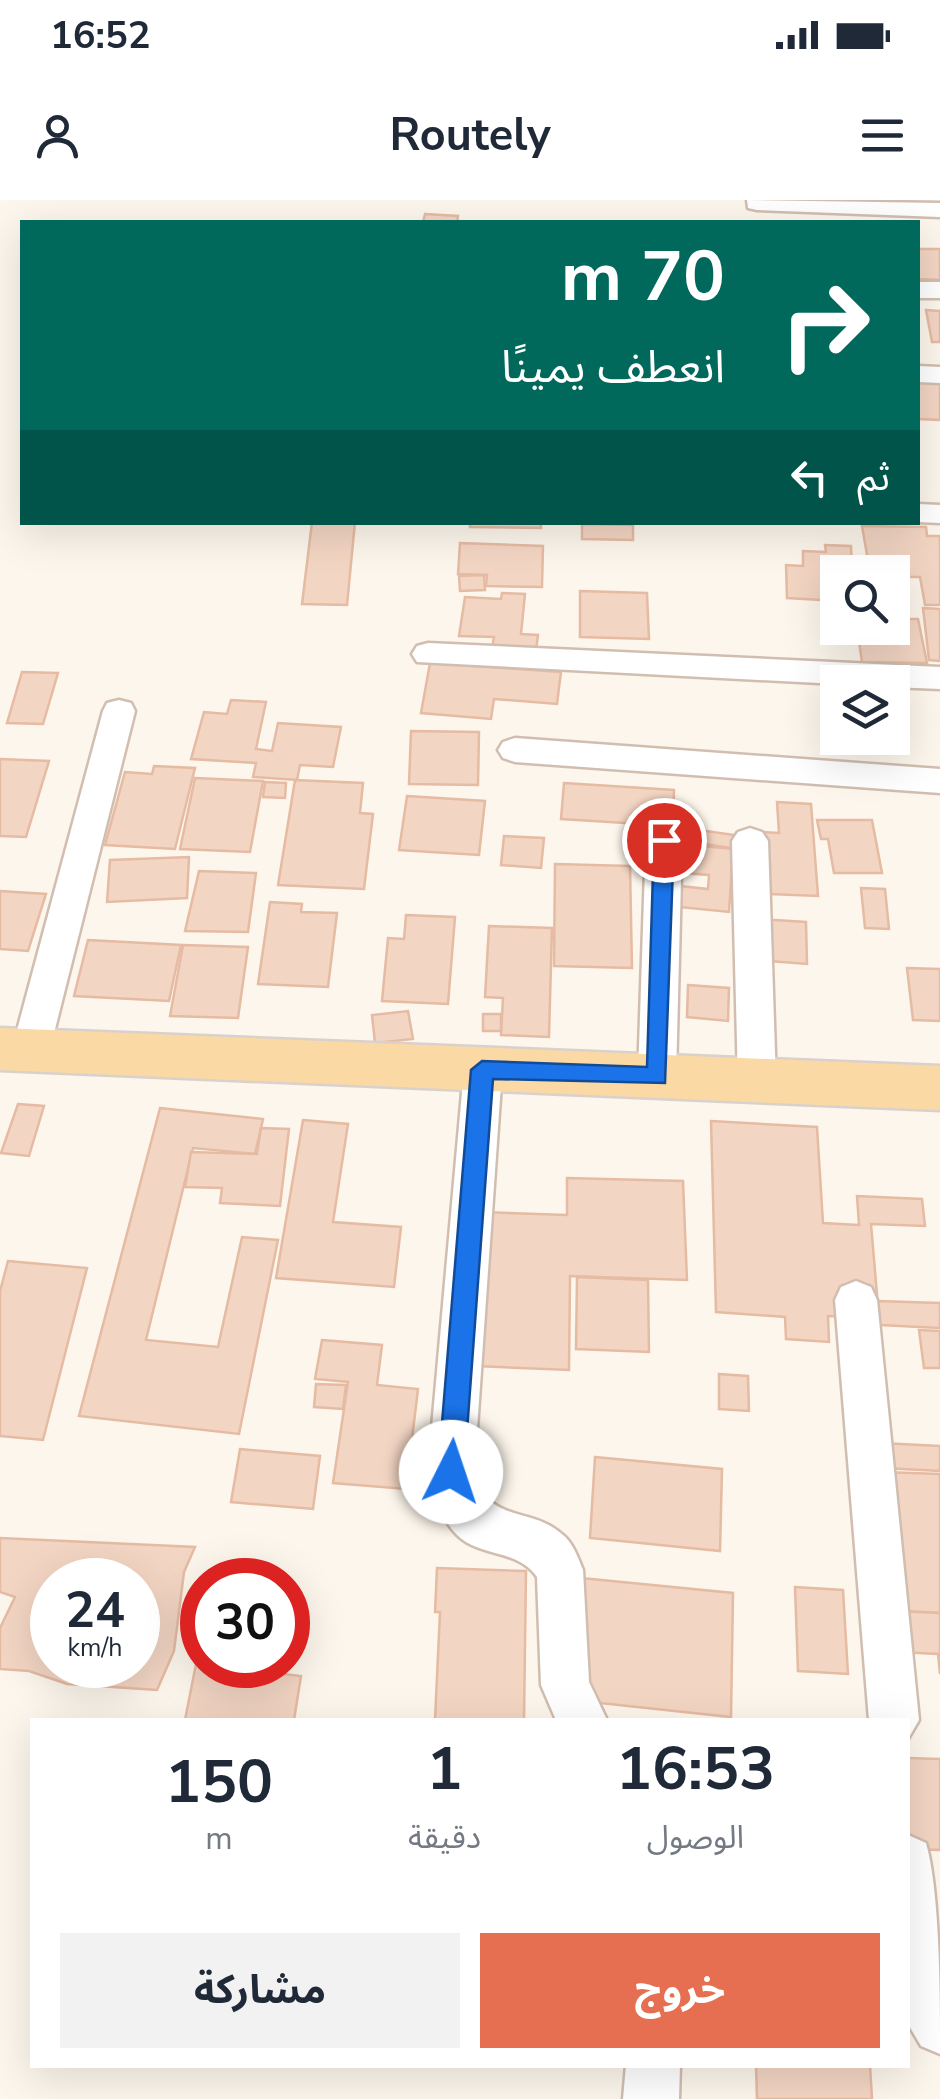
<!DOCTYPE html>
<html lang="ar">
<meta charset="utf-8">
<style>
body{margin:0;font-family:"Nunito Sans","Noto Sans Arabic",sans-serif;background:#f2f2f3;color:#1f2937;direction:rtl;height:100vh;display:flex;flex-direction:column;font-size:38px;white-space:nowrap}
*{box-sizing:border-box;margin:0}
p{font-size:32px;color:#747a83}
.icon{flex:none;width:55px;height:55px;fill:none;stroke:currentColor;stroke-width:2;stroke-linecap:round;stroke-linejoin:round}
.map{position:relative;flex:1;overflow:hidden;direction:ltr}
.sheet{position:absolute;left:30px;top:1518px;width:880px;height:350px;display:flex;flex-direction:column;background:#fff;border-radius:0px;box-shadow:0 10px 40px #0002;direction:rtl}
.sheet>*{flex:none}
.guide{position:absolute;left:20px;top:20px;width:900px;height:305px;border-radius:0px;box-shadow:0 10px 40px #0002;direction:rtl;background:#00695c;color:#fff;overflow:hidden}
.tools{position:absolute;left:820px;top:355px;display:grid;gap:20px}
.tools a{display:grid;place-items:center;width:90px;height:90px;border-radius:0px;background:#fff;box-shadow:0 10px 40px #0002;font-size:50px}
.speed{position:absolute;left:30px;top:1358px;display:flex;gap:20px;font-size:50px;font-weight:700;text-align:center}
.speed>*{display:grid;place-content:center;width:130px;height:130px;border-radius:50%;background:#fff;box-shadow:0 10px 40px #0002;line-height:1}
.speed small{font-size:25px;font-weight:400}
.speed .limit{border:15px solid #d22;background:#fff;color:#111}
.pin{position:absolute;display:grid;place-items:center;width:85px;height:85px;color:#fff;margin:-42px;border:5px solid #fff;border-radius:50%;box-shadow:0 2px 10px #0007}
.me{position:absolute;width:110px;margin:-55px;rotate:4deg;stroke-linejoin:round;filter:drop-shadow(0 0 8px #0008)}
.turn{display:flex;align-items:center;gap:35px;height:210px;padding:0 30px;font-size:45px}
.turn .icon{width:130px;height:130px;stroke-width:2.5}
.turn b{display:block;font-size:70px;line-height:85px}
.then{display:flex;align-items:center;height:95px;padding:0 30px;background:#0003;gap:20px;font-size:38px}
.eta{display:flex;justify-content:space-evenly;align-items:center;height:170px;text-align:center}
.eta b{font-size:60px;font-weight:700;line-height:70px}
.button{display:flex;gap:20px;margin-top:auto;padding:20px 30px}
.button a{flex:1;height:115px;border-radius:0px;background:#e76f51;color:#fff;font-size:40px;font-weight:700;line-height:115px;text-align:center}
.button a+a{background:#f2f2f3;color:#1f2937}
.status{display:flex;justify-content:space-between;align-items:center;height:70px;padding:0 50px;background:#fff;direction:ltr}
.status svg{height:28px;fill:currentColor}
header{display:flex;justify-content:space-between;align-items:center;height:130px;padding:0 30px;background:#fff;font-size:45px;font-weight:700}
.map>svg:first-child{display:block}
.building{fill:#f3d5c3;stroke:#e6bba3;stroke-width:2.5;fill-rule:evenodd}
.lines{fill:none;stroke-linecap:round;stroke-linejoin:round}
.street-casing{stroke:#d1beb0;stroke-width:5}
.primary-casing{stroke:#dad1cd;stroke-width:5}
.street{fill:#fff;fill-rule:evenodd}
.primary{fill:#fbd9a5;fill-rule:evenodd}
.route{fill:#1a73e8;stroke:#114b97;stroke-width:2.5}
</style>
<div class="status"><b>16:52</b><svg viewBox="0 0 49 12"><path d="M0 12V9h3v3zM5 12V6h3v6zM10 12V3h3v9zM15 12V0h3v12zM26 1h20v11H26zM47 4h2v5h-2z"/></svg></div>
<header><svg class="icon" aria-label="menu" viewBox="0 0 24 24"><path d="M4 6h16M4 12h16M4 18h16"/></svg>Routely<svg class="icon" aria-label="person" viewBox="0 0 24 24"><circle cx="12" cy="8" r="4"/><path d="M4 21q1-7 8-7t8 7"/></svg></header>
<div class="map">
<svg width="940" height="1899" viewBox="0 0 940 1899">
<rect width="100%" height="100%" fill="#fdf6ec"/>
<g class="building">
<polygon points="425,14 458,16 457,22 423,22"/>
<polygon points="918,49 940,49 940,80 918,79"/>
<polygon points="926,110 940,111 940,142 932,142"/>
<polygon points="918,181 940,182 940,220 918,219"/>
<polygon points="312,322 355,322 347,405 302,404"/>
<polygon points="470,322 541,322 541,328 470,327"/>
<polygon points="582,324 633,325 633,340 582,339"/>
<polygon points="862,326 926,327 927,336 940,336 940,405 925,405 920,377 901,377 904,390 892,390 892,372 870,372"/>
<polygon points="460,343 543,346 542,387 486,386 487,375 458,374"/>
<polygon points="825,345 851,346 852,372 838,372 838,401 787,398 786,365 803,366 803,351 826,352"/>
<polygon points="484,375 485,390 460,391 459,376"/>
<polygon points="580,391 647,393 649,439 580,437"/>
<polygon points="502,393 525,394 521,434 538,435 536,451 492,449 494,437 459,436 465,397 501,399"/>
<polygon points="923,408 940,409 940,461 929,460"/>
<polygon points="892,419 918,419 927,463 862,462 857,428 892,428"/>
<polygon points="430,463 561,472 557,504 494,499 491,519 421,513"/>
<polygon points="22,472 58,473 43,524 7,523"/>
<polygon points="231,500 266,502 256,549 272,551 278,523 341,527 333,567 300,565 297,580 253,577 256,563 191,559 204,512 227,514"/>
<polygon points="411,531 479,532 478,585 409,584"/>
<polygon points="0,559 49,561 26,637 0,636"/>
<polygon points="154,566 195,568 175,649 105,645 125,572 152,574"/>
<polygon points="195,578 263,581 250,652 180,649"/>
<polygon points="295,580 363,583 360,613 373,614 364,689 278,685"/>
<polygon points="265,582 286,583 285,598 263,597"/>
<polygon points="564,583 674,590 673,626 561,619"/>
<polygon points="407,596 485,601 479,655 399,650"/>
<polygon points="777,602 811,604 818,696 743,693 741,631 779,633"/>
<polygon points="817,620 872,620 882,673 834,673 828,639 821,639"/>
<polygon points="699,630 734,635 731,648 697,643"/>
<polygon points="504,636 544,638 541,668 501,665"/>
<polygon points="672,643 733,649 729,712 669,706 671,685 708,689 709,675 670,672"/>
<polygon points="189,657 187,698 107,702 110,660"/>
<polygon points="555,664 630,666 632,768 554,766"/>
<polygon points="199,671 256,673 248,732 185,731"/>
<polygon points="861,688 885,689 889,729 865,728"/>
<polygon points="0,691 46,694 28,751 0,749"/>
<polygon points="270,702 302,704 301,712 337,713 328,787 258,784"/>
<polygon points="406,715 455,717 448,804 382,801 388,738 404,739"/>
<polygon points="756,719 806,722 807,764 756,760"/>
<polygon points="489,726 552,728 549,837 501,835 503,798 485,797"/>
<polygon points="88,740 181,745 169,801 74,796"/>
<polygon points="183,745 248,747 238,818 170,816"/>
<polygon points="907,768 940,769 940,821 913,820"/>
<polygon points="688,785 729,788 728,821 687,817"/>
<polygon points="408,811 413,839 375,843 372,815"/>
<rect x="483" y="814" width="18" height="17"/>
<polygon points="18,904 44,906 29,956 1,953"/>
<polygon points="160,908 263,919 255,954 193,948 146,1140 218,1147 242,1037 278,1040 239,1234 79,1216"/>
<polygon points="303,920 348,924 333,1022 401,1027 394,1087 276,1078"/>
<polygon points="711,921 817,927 823,1023 859,1025 857,996 922,999 925,1026 871,1024 879,1118 828,1116 829,1142 786,1139 785,1117 716,1112"/>
<polygon points="261,928 289,929 280,1006 220,1003 222,988 185,987 191,952 257,954"/>
<polygon points="567,978 683,981 687,1080 570,1076 569,1170 476,1166 483,1012 567,1015"/>
<polygon points="8,1061 87,1068 43,1240 0,1236 0,1091"/>
<polygon points="577,1077 648,1080 649,1152 576,1149"/>
<polygon points="877,1101 940,1103 940,1128 880,1125"/>
<polygon points="919,1130 940,1131 940,1168 924,1168"/>
<polygon points="322,1140 382,1145 377,1185 418,1189 406,1289 333,1283 348,1182 315,1179"/>
<polygon points="719,1174 748,1176 749,1211 719,1209"/>
<polygon points="316,1184 346,1185 343,1209 314,1207"/>
<polygon points="861,1242 940,1246 940,1271 863,1267"/>
<polygon points="240,1249 320,1256 313,1309 231,1302"/>
<polygon points="595,1257 722,1269 720,1351 590,1338"/>
<polygon points="855,1271 940,1274 940,1413 867,1409"/>
<path d="M0,1338L195,1347L184,1372L174,1451L157,1490L67,1484L29,1471L0,1469V1428L15,1397L0,1392ZM52,1380H138V1465H52Z"/>
<polygon points="437,1368 526,1371 524,1520 435,1520 440,1412 435,1412"/>
<polygon points="571,1377 733,1393 731,1517 562,1499"/>
<polygon points="795,1387 843,1390 848,1474 798,1471"/>
<polygon points="894,1411 940,1413 940,1474 938,1454 898,1452"/>
<polygon points="196,1464 301,1476 294,1520 185,1520"/>
<polygon points="908,1558 940,1559 940,1650 908,1649"/>
<polygon points="756,1865 870,1865 872,1899 757,1899"/>
</g>
<g class="lines">
<defs>
<g id="street">
<polygon points="747,0 940,3 940,17 757,10 748,8"/>
<rect x="918" y="82" width="22" height="16"/>
<polygon points="918,166 940,167 940,183 918,182"/>
<polygon points="918,304 940,305 940,323 918,322"/>
<polygon points="428,443 940,467 940,489 892,487 892,482 838,484 417,462 412,454 417,446"/>
<polygon points="119,500 131,503 135,511 50,849 45,860 31,864 17,860 12,849 103,511 107,503"/>
<polygon points="515,538 940,569 940,593 515,562 503,558 498,550 503,542"/>
<polygon points="664,627 676,631 682,640 676,876 671,887 657,892 643,887 638,876 646,640 652,631"/>
<polygon points="750,628 762,632 768,641 776,883 771,894 757,899 743,894 738,883 732,641 738,632"/>
<path d="M483,854L497,859L502,870L474,1272C490,1326 530,1305 563,1335C573,1343 578,1358 583,1370L589,1482L607,1520H556L541,1485L537,1377C520,1352 489,1356 466,1342C443,1328 435,1296 428,1272L464,870L469,859Z"/>
<polygon points="856,1081 871,1087 877,1100 919,1520 908,1539 908,1520 869,1520 835,1100 841,1087"/>
<path d="M908,1635L926,1643C940,1692 940,1798 940,1854L921,1846L908,1824Z"/>
<polygon points="626,1865 680,1865 679,1899 623,1899"/>
</g>
<polygon id="primary" points="0,828 940,866 940,910 0,870"/>
</defs>
<use href="#street" class="street-casing"/>
<use href="#primary" class="primary-casing"/>
<use href="#street" class="street"/>
<use href="#primary" class="primary"/>
</g>
<polygon class="route" points="664,633 674,640 665,883 493,879 464,1272 460,1280 451,1284 442,1280 438,1272 471,870 482,861 647,867 654,640"/>
</svg>
<div class="tools">
<a><svg class="icon" aria-label="search" viewBox="0 0 24 24"><circle cx="10" cy="10" r="6"/><path d="M15 15l6 6"/></svg></a>
<a><svg class="icon" aria-label="layers" viewBox="0 0 24 24"><path d="M12 4l9 5-9 5-9-5zM3 14l9 5 9-5"/></svg></a>
</div>
<div class="speed"><div>24<small>km/h</small></div><div class="limit">30</div></div>
<div class="pin" style="left:664px;top:640px;background:#d93025"><svg class="icon" aria-label="arrive" viewBox="0 0 24 24"><path d="M6 21V4h12l-3 4 3 4H6"/></svg></div>
<svg class="me" style="left:451px;top:1272px" viewBox="-20 -20 40 40"><circle r="19" fill="#fff"/><path d="M0-13L10 11 0 6-10 11z" fill="#1a73e8"/></svg>
<div class="guide">
<div class="turn"><svg class="icon" aria-label="right" viewBox="0 0 24 24"><path d="M7 20v-9h11M14 6l5 5-5 5"/></svg><div><b>70 m</b>انعطف يمينًا</div></div>
<div class="then">ثم<svg class="icon" aria-label="left" viewBox="0 0 24 24"><path d="M17 20v-9H6M10 6l-5 5 5 5"/></svg></div>
</div>
<section class="sheet">
<div class="eta">
<div><b>16:53</b><p>الوصول</p></div>
<div><b>1</b><p>دقيقة</p></div>
<div><b>150</b><p>m</p></div>
</div>
<div class="button"><a>خروج</a><a>مشاركة</a></div>
</section>
</div>
